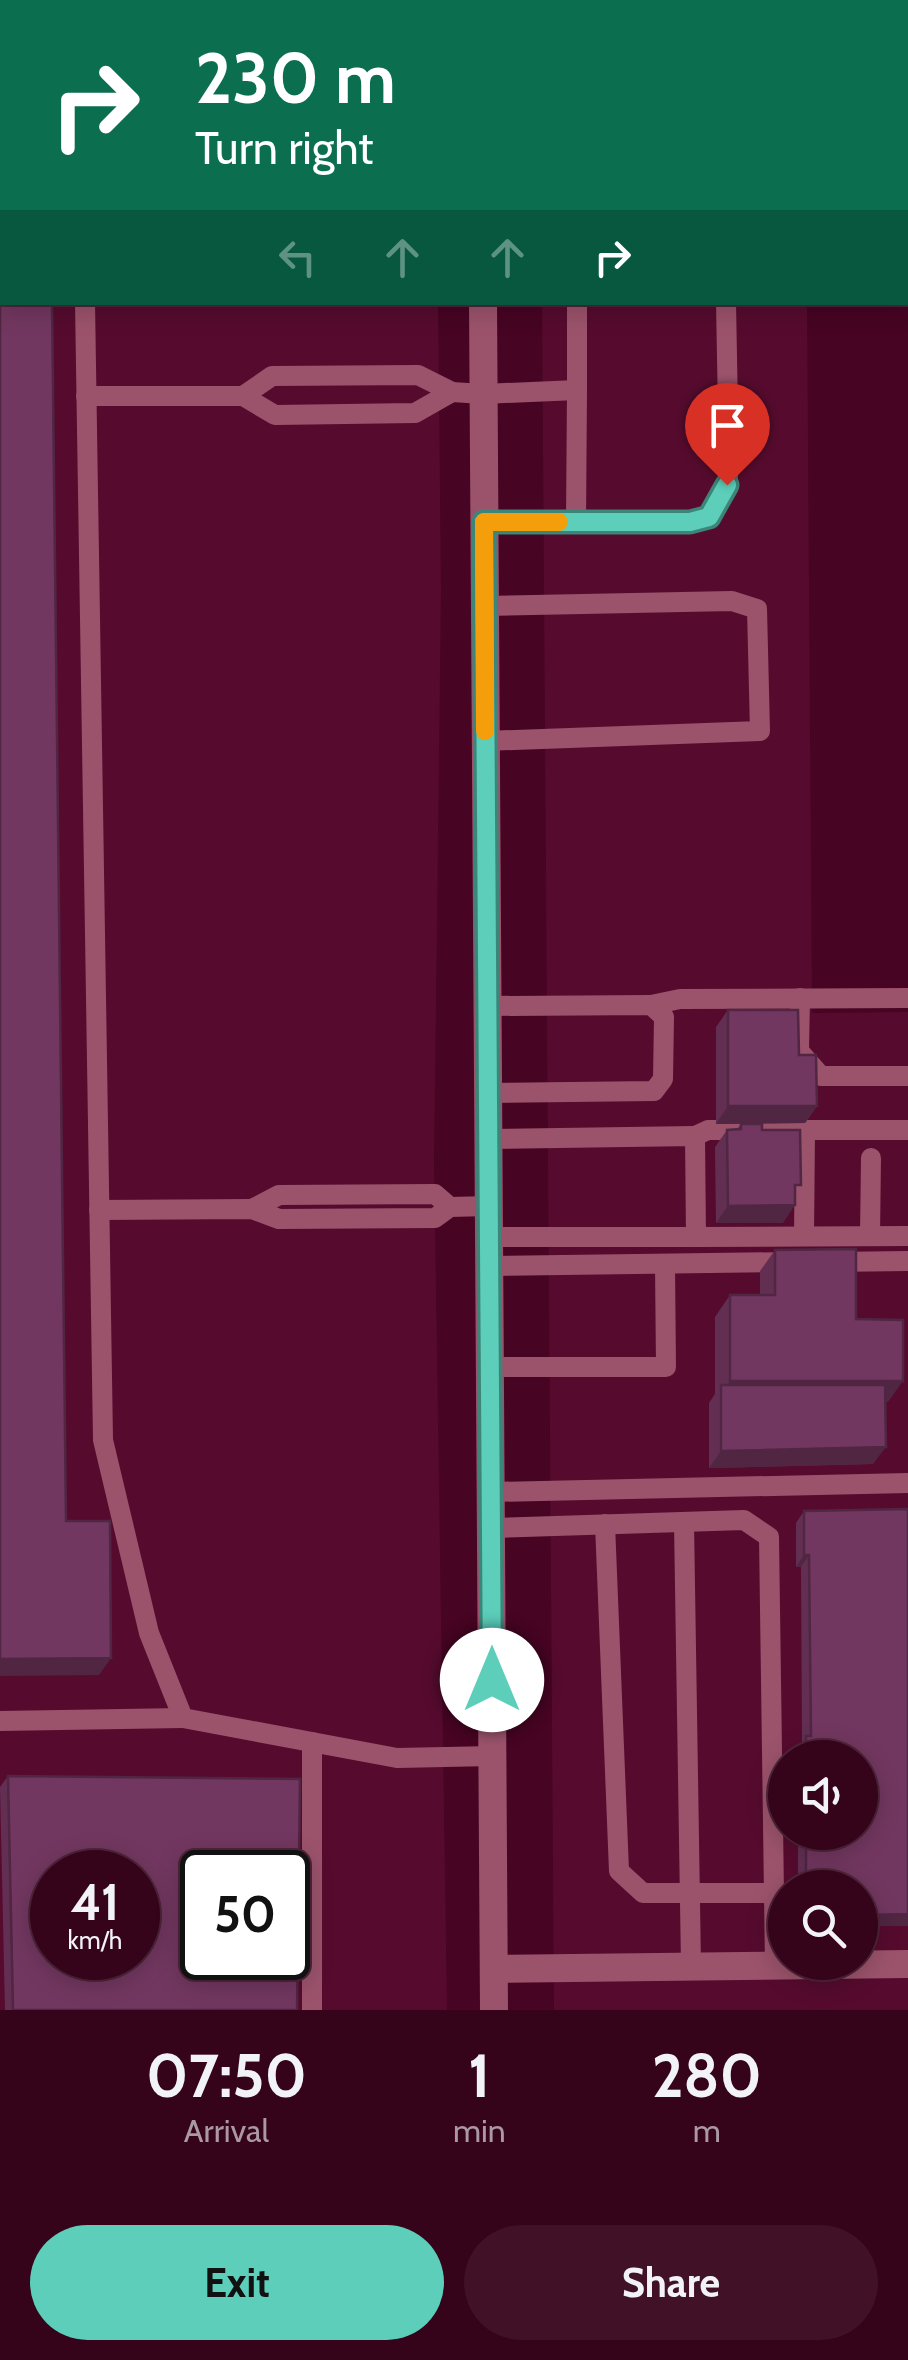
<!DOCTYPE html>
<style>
body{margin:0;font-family:Cabin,sans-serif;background:#401127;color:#f1f3f6;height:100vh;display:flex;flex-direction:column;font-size:38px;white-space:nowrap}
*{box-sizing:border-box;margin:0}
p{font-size:32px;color:#aa98a2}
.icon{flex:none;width:55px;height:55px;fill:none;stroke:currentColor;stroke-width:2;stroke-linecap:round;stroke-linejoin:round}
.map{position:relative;height:2010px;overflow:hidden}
.panel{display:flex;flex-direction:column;background:#35031a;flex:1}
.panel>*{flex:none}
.banner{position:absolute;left:0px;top:0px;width:910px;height:305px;box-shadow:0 5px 25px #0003,0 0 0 2px #4f2539;background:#0b6e4f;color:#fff;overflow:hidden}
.buttons{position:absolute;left:768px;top:1740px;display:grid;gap:20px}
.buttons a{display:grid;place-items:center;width:110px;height:110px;border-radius:50%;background:#35031a;box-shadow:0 5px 25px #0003,0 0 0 2px #4f2539;font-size:50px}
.speed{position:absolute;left:30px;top:1850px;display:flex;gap:20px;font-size:50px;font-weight:700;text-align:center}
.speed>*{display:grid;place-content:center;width:130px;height:130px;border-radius:50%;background:#35031a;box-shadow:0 5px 25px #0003,0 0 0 2px #4f2539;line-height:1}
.speed small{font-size:25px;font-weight:400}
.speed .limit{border:5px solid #111;border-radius:15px;background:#fff;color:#111}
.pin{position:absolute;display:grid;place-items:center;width:85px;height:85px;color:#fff;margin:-102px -42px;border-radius:50% 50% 50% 0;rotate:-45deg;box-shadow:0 0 10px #0007}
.pin .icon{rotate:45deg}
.me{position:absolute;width:110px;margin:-55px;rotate:0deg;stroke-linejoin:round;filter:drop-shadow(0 0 8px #0008)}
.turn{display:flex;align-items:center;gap:35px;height:210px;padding:0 30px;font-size:45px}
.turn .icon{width:130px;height:130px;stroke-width:2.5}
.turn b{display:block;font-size:70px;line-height:85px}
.lanes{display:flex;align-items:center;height:95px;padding:0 30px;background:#0003;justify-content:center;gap:50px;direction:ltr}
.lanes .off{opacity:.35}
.eta{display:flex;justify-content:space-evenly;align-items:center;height:170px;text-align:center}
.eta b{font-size:60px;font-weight:700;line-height:70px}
.action{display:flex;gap:20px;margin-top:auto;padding:20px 30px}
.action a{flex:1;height:115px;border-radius:60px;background:#5cceba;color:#111;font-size:40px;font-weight:700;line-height:115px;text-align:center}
.action a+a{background:#401127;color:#f1f3f6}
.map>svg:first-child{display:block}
.built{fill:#560b2e;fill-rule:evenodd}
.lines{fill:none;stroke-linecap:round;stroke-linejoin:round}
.service{stroke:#9b536b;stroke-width:20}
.minor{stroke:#9b536b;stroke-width:28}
.secondary{stroke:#9b536b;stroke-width:28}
.wall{fill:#622f53}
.shaded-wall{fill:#502643}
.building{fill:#723760;stroke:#502643;stroke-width:2.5;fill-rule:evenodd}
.route-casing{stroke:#3c8679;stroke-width:25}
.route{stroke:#5cceba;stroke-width:18}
.slow{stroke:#f59e0b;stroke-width:18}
</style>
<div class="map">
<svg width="908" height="2010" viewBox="0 0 908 2010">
<rect width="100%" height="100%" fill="#470423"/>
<g class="built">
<path d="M0,0H434L2,2V302L438,303L441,590L434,1161L447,2010H0ZM52,1872H138V1958H52ZM202,1872H288V1958H202Z"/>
<rect x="540" y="0" width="264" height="2"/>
<path d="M542,303H807L812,1013L908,1012V2010H554ZM785,1758H860V1832H785ZM785,1888H860V1962H785Z"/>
</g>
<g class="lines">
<g class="service">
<polyline points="80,0 80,2"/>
<polyline points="85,302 103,1440 149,1633 183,1718 397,1758 493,1756"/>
<polyline points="86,396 243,396 275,415 415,413 452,392"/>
<polyline points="243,396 272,376 418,375 452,392 483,394 577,390 577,302"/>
<polyline points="484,522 690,522 709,517 727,485 729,466 726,302"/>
<polyline points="576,522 577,390"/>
<polyline points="485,606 732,601 757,609 760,731 485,741"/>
<polyline points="800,998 799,1051 821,1076 908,1076"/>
<polyline points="651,1005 680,999 908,998"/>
<polyline points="488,1006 651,1005 664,1017 663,1079 654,1091 488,1093"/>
<polyline points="695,1136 708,1130 908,1130"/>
<polyline points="488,1139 695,1136 696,1237 489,1237"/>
<polyline points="252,1209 279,1195 435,1194 450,1207"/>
<polyline points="99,1210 252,1209 279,1219 435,1218 450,1207 489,1206"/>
<polyline points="804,1236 805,1131"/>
<polyline points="870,1236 871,1158"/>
<polyline points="696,1237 908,1236"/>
<polyline points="831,1262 908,1261"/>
<polyline points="489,1266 792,1262"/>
<polyline points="490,1367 666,1367 665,1265"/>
<polyline points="491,1492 908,1483"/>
<polyline points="684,1522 691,1966"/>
<polyline points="605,1524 619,1871 643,1893 774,1893"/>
<polyline points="491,1528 744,1520 769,1537 775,1966"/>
<polyline points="0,1721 183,1718"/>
<polyline points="312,1742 312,2010"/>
</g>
<polyline class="minor" points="494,1969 908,1964"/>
<g class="secondary">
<polyline points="481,0 481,2"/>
<polyline points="483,302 494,2010"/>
</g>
</g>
<g class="wall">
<polygon points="728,1010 799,1055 817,1106 805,1123 716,1124 716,1027"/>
<polygon points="741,1124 762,1130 783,1223 716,1223 715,1147 727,1130 737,1129"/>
<polygon points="775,1250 856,1319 888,1402 885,1402 873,1464 709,1468 709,1403 715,1394 715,1317 730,1295 760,1295 760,1271"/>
<polygon points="908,1509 908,1926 860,1926 860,1888 798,1888 798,1832 860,1832 860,1758 798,1758 798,1748 802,1742 801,1567 796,1567 796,1523 804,1511"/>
<polygon points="8,1776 297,2010 5,2010 0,1787"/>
</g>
<g class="shaded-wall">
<polygon points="728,1106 817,1106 805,1123 716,1124"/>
<polygon points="795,1205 783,1223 716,1223 728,1206"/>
<polygon points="730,1381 903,1381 888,1402 721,1403 721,1394"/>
<polygon points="886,1447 873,1464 709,1468 721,1451"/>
<polygon points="804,1555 809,1555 801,1567 796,1567"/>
<polygon points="111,1658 99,1675 0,1676 0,1659"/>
<polygon points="806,1876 811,1877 804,1888 798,1888"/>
<polygon points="908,1914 908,1926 860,1926 860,1915"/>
</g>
<g class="building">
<polygon points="0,0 49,0 49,2 2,2 2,302 52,302 66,1521 110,1521 111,1658 0,1659"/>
<polygon points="728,1010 798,1010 799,1055 816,1055 817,1106 728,1106"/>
<polygon points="741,1124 762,1124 762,1130 800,1130 801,1185 795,1185 795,1205 728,1206 727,1130 741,1129"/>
<polygon points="856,1249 856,1319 903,1320 903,1381 730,1381 730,1295 775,1295 775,1250"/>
<polygon points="721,1385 885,1385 886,1447 721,1451"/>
<polygon points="908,1509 908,1914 860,1915 860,1888 811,1888 811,1877 806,1876 806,1832 860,1832 860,1758 806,1758 806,1736 811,1736 809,1555 804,1555 804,1511"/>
<path d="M8,1776L300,1779L297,2010H13ZM52,1872H138V1958H52ZM202,1872H288V1958H202Z"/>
</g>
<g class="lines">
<defs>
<polyline id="route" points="492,1680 484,522 690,522 709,517 727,485"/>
</defs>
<use href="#route" class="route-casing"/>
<use href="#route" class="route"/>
<polyline class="slow" points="485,731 484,522 559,522"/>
</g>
</svg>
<div class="buttons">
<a><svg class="icon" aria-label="sound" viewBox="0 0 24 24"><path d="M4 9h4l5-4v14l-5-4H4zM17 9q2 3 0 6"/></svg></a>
<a><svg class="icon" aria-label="search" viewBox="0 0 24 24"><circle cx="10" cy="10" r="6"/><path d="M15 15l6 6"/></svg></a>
</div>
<div class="speed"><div>41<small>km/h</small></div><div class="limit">50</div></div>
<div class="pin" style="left:727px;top:485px;background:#d93025"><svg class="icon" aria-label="arrive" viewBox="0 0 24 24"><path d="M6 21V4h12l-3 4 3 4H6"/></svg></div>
<svg class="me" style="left:492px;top:1680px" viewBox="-20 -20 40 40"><circle r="19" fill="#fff"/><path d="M0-13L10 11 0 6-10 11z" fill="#5cceba"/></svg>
<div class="banner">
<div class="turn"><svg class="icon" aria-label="right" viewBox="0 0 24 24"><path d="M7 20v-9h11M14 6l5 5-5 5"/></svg><div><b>230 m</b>Turn right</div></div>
<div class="lanes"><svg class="icon off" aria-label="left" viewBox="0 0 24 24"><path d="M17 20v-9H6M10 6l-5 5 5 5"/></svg><svg class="icon off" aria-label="ahead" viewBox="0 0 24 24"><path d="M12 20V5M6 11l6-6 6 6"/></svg><svg class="icon off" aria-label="ahead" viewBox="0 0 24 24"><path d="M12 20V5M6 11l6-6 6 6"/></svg><svg class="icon" aria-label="right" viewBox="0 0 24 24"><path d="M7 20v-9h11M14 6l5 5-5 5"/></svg></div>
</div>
</div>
<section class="panel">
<div class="eta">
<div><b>07:50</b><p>Arrival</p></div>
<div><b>1</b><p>min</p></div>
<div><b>280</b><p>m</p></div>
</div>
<div class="action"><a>Exit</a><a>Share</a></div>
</section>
